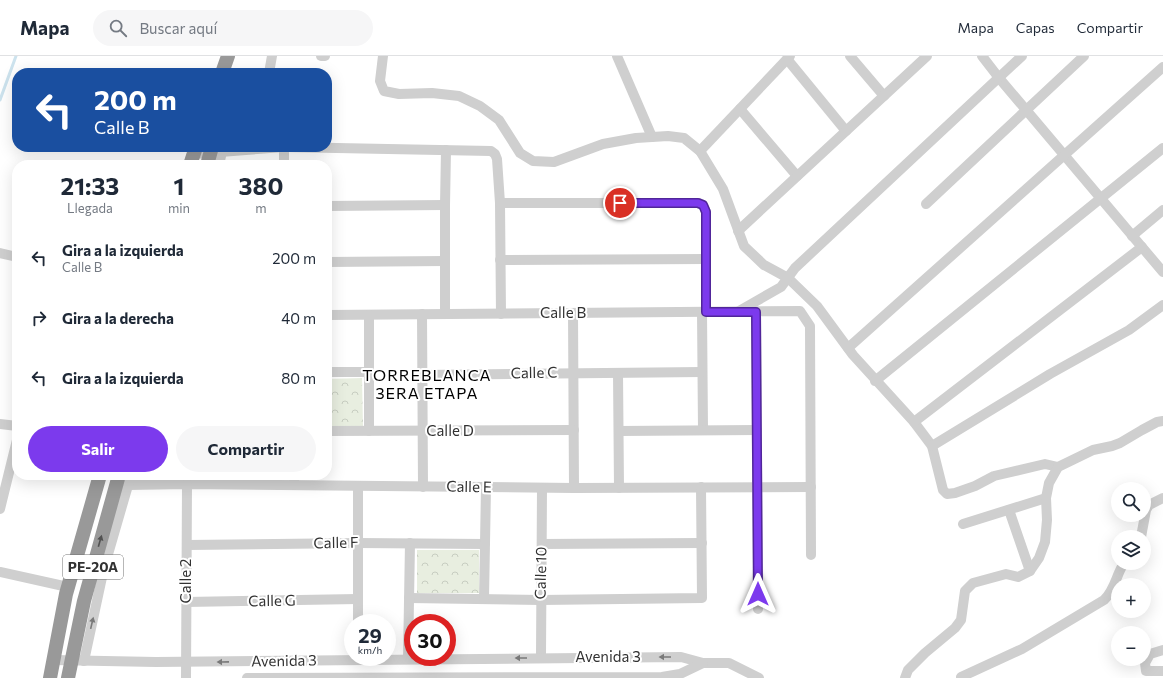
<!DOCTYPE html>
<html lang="es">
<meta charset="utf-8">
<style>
body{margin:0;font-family:Commissioner,sans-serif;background:#f6f6f7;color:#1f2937;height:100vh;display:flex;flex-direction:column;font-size:15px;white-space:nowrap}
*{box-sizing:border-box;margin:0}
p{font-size:13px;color:#747a83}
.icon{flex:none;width:22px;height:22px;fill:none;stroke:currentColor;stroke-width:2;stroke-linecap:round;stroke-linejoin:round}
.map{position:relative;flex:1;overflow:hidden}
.details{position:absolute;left:12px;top:104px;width:320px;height:320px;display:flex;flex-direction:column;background:#fff;border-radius:16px;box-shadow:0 4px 16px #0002}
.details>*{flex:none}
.banner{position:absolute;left:12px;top:12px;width:320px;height:84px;border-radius:16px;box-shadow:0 4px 16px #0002;background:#1a4fa0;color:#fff;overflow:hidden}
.fabs{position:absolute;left:1111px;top:426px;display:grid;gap:8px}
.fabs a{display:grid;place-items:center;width:40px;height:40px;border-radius:50%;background:#fff;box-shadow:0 4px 16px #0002;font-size:20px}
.speed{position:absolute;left:344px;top:558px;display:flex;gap:8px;font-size:20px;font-weight:700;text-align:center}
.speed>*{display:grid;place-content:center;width:52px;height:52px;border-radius:50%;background:#fff;box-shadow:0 4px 16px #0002;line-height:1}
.speed small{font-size:10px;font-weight:400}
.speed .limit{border:6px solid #d22;background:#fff;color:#111}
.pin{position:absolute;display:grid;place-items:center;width:34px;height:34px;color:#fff;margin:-17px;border:2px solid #fff;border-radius:50%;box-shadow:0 1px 4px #0007}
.me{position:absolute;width:44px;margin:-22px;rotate:0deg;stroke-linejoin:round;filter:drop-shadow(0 0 3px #0008)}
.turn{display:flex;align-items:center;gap:14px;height:84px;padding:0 16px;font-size:18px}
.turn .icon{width:52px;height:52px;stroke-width:2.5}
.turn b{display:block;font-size:28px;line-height:34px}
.eta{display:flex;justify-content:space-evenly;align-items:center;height:68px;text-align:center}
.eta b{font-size:24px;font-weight:700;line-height:28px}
.button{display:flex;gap:8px;margin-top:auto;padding:8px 16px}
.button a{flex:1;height:46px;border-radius:24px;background:#7c3aed;color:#fff;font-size:16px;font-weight:700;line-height:46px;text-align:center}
.button a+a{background:#f6f6f7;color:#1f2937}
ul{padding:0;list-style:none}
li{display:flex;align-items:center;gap:12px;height:60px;padding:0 16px}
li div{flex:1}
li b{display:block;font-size:15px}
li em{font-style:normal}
header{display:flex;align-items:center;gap:24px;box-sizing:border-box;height:56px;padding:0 20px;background:#fff;border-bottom:1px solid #e0e1e3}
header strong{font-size:19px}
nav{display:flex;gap:22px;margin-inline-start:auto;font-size:14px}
.search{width:280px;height:36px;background:#f6f6f7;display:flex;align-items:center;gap:10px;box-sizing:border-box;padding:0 14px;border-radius:22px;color:#747a83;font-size:15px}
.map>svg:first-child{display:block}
.forest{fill:url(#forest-crowns)}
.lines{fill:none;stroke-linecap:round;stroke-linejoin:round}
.stream{stroke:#cde3ee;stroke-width:3}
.minor{stroke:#cfcfcf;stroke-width:10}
.highway{stroke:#999;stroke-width:14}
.oneway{fill:#515151}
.oneway2{fill:#797979}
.route-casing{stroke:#51269a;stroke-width:10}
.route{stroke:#7c3aed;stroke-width:7}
.labels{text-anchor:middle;stroke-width:4;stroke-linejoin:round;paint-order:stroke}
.shield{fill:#fff;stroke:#707070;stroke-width:1}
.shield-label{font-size:14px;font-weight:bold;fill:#323232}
.street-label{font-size:15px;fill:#323232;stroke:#fff}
.neighbourhood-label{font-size:16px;letter-spacing:1px;fill:#000;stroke:#fff}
</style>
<header>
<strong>Mapa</strong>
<div class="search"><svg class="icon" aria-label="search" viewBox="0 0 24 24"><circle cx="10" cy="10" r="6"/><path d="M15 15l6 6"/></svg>Buscar aquí</div>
<nav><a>Mapa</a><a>Capas</a><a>Compartir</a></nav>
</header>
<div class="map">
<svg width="1163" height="622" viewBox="0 0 1163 622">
<defs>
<pattern id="forest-crowns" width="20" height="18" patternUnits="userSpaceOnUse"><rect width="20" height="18" fill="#e8eee0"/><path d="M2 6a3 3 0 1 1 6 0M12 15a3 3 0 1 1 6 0" fill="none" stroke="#c7cdc1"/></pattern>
</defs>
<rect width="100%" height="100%" fill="#fff"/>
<g class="forest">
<polygon points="362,322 363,370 327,370 327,323"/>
<rect x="417" y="494" width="62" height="43"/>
</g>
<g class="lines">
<polyline class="stream" points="0,44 16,0"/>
<g class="minor">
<polyline points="321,0 325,0"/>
<polyline points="383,0 380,25 384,35 399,38 432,37 459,40 480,50 499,64 520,97 533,105 554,106 603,88 636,82 668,80 684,82 700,95 723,133 744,190 764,209 788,222 817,250 853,299 914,366 932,390 943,434 947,438 955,437 975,430 994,420 1045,408 1058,411"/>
<polyline points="617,0 652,81"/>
<polyline points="850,0 884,40"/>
<polyline points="982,0 999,22 1163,216"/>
<polyline points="787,3 846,75"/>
<polyline points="269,17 272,0"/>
<polyline points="740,53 797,120"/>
<polyline points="284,91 284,109"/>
<polyline points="285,91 491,95 495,98 497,103 500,147 501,258"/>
<polyline points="700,95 790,0"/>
<polyline points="194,98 283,91"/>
<polyline points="219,109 222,96"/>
<polyline points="500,147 698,147 703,149 706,156 706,256"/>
<polyline points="926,148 1084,0"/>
<polyline points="327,150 445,149"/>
<polyline points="738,175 927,0"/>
<polyline points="1132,180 1163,154"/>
<polyline points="0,197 17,201"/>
<polyline points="500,204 706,203"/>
<polyline points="327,206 445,205"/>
<polyline points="739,255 781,231 795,212 1022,0"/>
<polyline points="702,256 703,374"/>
<polyline points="756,256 758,553"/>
<polyline points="573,257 574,432"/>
<polyline points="422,258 423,431"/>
<polyline points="445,258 445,149 446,94"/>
<polyline points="327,259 800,255 810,270 811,499"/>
<polyline points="369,259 369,375"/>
<polyline points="848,292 1163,11"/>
<polyline points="327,316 369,316"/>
<polyline points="618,317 619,432"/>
<polyline points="422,319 702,316"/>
<polyline points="875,325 1163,92"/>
<polyline points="914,366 1142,191"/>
<polyline points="0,368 17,370"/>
<polyline points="327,375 574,374"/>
<polyline points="619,375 757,374"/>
<polyline points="932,390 1050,318 1129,274 1163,249"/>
<polyline points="128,429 187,428 574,432 811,431"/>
<polyline points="294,429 294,419"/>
<polyline points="0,453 17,384"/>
<polyline points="1009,454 1030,515"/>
<polyline points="963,468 1046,442"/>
<polyline points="1141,481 1146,454 1149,449 1163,442"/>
<polyline points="542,488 702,487"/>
<polyline points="187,489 358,487 485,488"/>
<polyline points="0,516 68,531"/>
<polyline points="409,542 541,544 702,542 701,431"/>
<polyline points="484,543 486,431"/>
<polyline points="186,546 358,543"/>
<polyline points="358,567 358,430"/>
<polyline points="1163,594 1150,598 1145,607 1146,615 1163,615"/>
<polyline points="541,601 542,432"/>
<polyline points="408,603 410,487"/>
<polyline points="53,604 156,606 681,601 703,607 729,607 759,622"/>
<polyline points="84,605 104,512 131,419"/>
<path d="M961,621L1022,593L1104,544C1115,534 1116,519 1124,507"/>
<polyline points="186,622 187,428"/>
<polyline points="247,622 662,621 680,618 703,607"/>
<polyline points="905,622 908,614 925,597 955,572 961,564 965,535 973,527 1006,518 1018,521 1030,515 1039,502 1045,486 1047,464 1046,442 1049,427 1058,411 1093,394 1112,390 1120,387 1142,374 1157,366 1163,365"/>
</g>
<g class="highway">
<polyline points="222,17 228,0"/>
<polyline points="190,109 196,91"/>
<polyline points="207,109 212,91"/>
<polyline points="50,622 66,538 100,419"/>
<polyline points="68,622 84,545 119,419"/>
</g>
</g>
<defs><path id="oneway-solid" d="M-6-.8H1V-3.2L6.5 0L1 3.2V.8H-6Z"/></defs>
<use class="oneway" href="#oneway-solid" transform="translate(100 485) rotate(-74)"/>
<g class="oneway2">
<use href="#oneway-solid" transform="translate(92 567) rotate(-77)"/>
<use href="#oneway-solid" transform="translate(665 601) rotate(180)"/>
<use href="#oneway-solid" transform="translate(521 602) rotate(180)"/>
<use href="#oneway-solid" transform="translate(223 606) rotate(179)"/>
</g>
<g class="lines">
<defs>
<polyline id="route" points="620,147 698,147 703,149 706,156 706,256 756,256 758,538"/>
</defs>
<use href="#route" class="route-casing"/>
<use href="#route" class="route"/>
</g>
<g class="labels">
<rect class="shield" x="63" y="499" width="60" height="24" rx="3"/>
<g class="shield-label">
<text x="93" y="516">PE-20A</text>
</g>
<g class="street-label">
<text x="563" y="262">Calle B</text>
<text transform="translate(534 317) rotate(-1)" y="5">Calle C</text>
<text x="450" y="380">Calle D</text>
<text transform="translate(469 431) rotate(1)" y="5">Calle E</text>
<text transform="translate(336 487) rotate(-1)" y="5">Calle F</text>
<text transform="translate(541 517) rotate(-89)" y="5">Calle 10</text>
<text transform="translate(186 525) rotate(-90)" y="5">Calle 2</text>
<text transform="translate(272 545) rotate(-1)" y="5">Calle G</text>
<text x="608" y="606">Avenida 3</text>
<text transform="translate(284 605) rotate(-1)" y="5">Avenida 3</text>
</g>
<g class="neighbourhood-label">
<text x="427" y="325">TORREBLANCA<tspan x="427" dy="18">3ERA ETAPA</tspan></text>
</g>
</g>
</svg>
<div class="fabs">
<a><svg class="icon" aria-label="search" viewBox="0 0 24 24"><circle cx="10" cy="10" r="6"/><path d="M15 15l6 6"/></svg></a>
<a><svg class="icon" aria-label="layers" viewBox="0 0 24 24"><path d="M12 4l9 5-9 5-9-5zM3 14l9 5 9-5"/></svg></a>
<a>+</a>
<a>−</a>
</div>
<div class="speed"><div>29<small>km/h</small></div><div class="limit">30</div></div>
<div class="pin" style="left:620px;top:147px;background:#d93025"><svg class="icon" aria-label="arrive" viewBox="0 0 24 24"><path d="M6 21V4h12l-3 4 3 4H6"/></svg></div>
<svg class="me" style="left:758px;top:538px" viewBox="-20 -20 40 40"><path d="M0-17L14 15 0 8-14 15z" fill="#7c3aed" stroke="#fff" stroke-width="4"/></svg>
<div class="banner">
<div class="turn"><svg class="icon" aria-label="left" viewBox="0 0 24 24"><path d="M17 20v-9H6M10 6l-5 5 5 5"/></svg><div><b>200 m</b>Calle B</div></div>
</div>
<section class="details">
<div class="eta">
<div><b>21:33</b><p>Llegada</p></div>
<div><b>1</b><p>min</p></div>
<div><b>380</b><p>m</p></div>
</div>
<ul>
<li><svg class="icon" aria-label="left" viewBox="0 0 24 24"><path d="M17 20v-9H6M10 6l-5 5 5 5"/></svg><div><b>Gira a la izquierda</b><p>Calle B</p></div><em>200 m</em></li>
<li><svg class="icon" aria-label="right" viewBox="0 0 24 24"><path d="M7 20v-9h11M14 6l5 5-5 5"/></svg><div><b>Gira a la derecha</b></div><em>40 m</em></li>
<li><svg class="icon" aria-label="left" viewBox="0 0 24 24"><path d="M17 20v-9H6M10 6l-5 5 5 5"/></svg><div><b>Gira a la izquierda</b></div><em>80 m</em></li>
</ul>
<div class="button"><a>Salir</a><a>Compartir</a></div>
</section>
</div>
